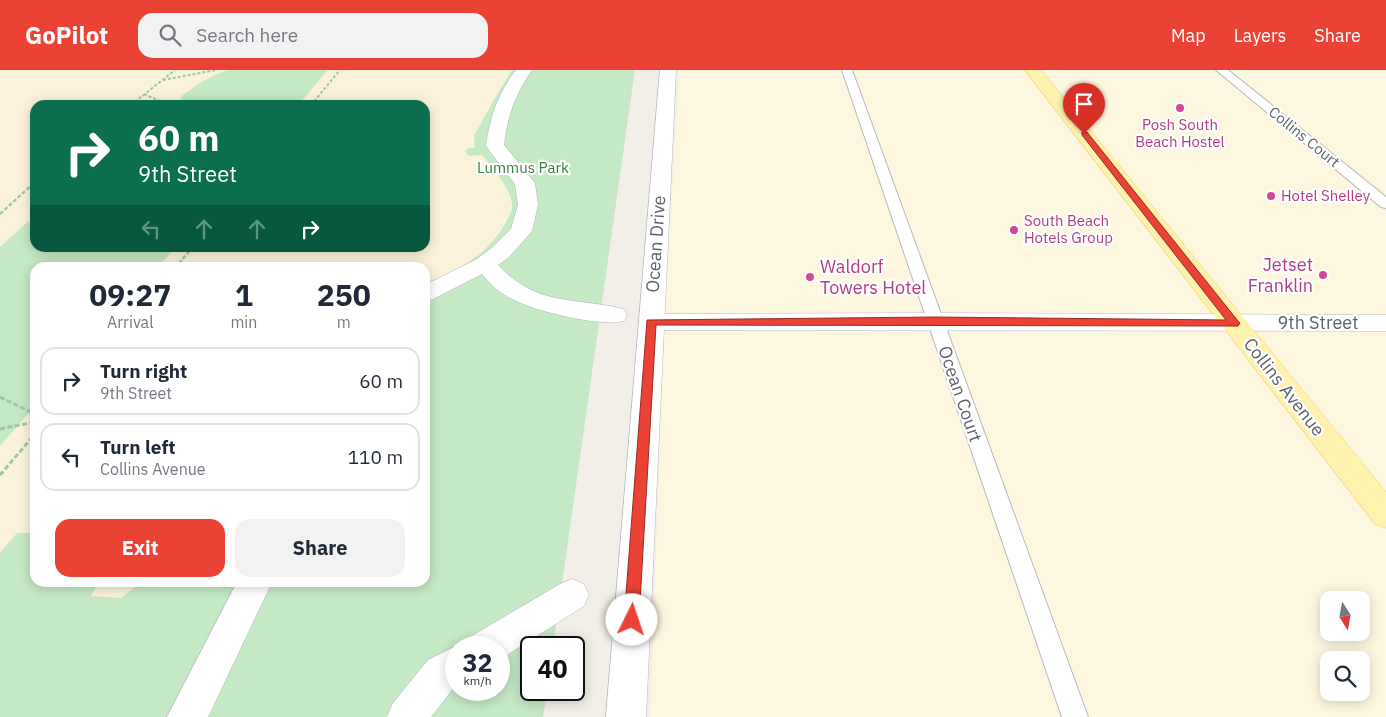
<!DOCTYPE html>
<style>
body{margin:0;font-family:"IBM Plex Sans",sans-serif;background:#f2f2f3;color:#1f2937;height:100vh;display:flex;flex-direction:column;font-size:19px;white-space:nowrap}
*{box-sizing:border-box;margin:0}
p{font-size:16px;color:#747a83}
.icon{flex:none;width:28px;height:28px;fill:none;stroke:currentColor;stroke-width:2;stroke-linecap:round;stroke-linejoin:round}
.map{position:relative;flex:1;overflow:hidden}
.drawer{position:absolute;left:30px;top:192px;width:400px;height:325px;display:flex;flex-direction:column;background:#fff;border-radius:15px;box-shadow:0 2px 12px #0003}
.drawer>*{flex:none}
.hud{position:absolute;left:30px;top:30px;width:400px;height:152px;border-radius:15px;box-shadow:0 2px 12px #0003;background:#0b6e4f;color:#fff;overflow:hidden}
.needle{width:32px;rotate:169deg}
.controls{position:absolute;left:1320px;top:521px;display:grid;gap:10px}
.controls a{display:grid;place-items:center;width:50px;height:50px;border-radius:10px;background:#fff;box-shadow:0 2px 12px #0003;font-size:25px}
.speed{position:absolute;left:445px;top:566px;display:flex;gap:10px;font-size:25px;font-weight:700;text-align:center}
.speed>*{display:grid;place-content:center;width:65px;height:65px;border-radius:50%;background:#fff;box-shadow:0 2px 12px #0003;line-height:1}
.speed small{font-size:12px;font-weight:400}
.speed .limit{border:2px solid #111;border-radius:8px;background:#fff;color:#111}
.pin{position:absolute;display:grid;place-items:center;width:42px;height:42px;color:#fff;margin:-51px -21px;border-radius:50% 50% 50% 0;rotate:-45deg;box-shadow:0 0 5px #0007}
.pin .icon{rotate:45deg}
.me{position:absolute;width:55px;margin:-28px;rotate:4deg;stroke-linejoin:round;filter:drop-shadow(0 0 4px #0008)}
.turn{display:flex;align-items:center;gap:18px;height:105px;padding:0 25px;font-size:22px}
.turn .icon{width:65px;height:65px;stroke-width:2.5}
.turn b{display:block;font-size:35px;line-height:42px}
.lanes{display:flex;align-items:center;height:48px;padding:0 25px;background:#0003;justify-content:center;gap:25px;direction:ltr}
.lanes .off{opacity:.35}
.eta{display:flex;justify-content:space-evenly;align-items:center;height:85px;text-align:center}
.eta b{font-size:30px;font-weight:800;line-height:35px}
.primary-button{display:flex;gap:10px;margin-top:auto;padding:10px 25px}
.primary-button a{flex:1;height:58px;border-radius:15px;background:#ea4335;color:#fff;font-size:20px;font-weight:800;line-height:58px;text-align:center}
.primary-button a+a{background:#f2f2f3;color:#1f2937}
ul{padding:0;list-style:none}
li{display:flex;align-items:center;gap:15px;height:68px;margin:0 10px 8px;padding:0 15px;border:2px solid #e0e1e3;border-radius:15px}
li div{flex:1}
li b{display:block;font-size:19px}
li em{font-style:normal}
header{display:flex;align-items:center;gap:30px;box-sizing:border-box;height:70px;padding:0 25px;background:#ea4335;color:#fff}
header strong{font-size:24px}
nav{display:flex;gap:28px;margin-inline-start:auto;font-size:18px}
.search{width:350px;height:45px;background:#f2f2f3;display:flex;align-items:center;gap:12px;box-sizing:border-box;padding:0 18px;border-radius:15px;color:#747a83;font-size:19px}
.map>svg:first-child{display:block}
.commercial{fill:#fef7e0;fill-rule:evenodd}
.green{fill:#c5e8c5;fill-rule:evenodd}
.sand{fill:#fbf3d9}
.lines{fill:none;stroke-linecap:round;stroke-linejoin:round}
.lane-casing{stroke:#b5b8bc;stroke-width:2}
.street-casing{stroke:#b5b8bc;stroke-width:1}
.secondary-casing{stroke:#b6babf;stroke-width:1}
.primary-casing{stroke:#f2c960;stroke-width:1}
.path-far2{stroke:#9cc7a9;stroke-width:2;stroke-dasharray:3 2;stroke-linecap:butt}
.path-far1{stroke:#9cc7a9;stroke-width:2.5;stroke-dasharray:4 2;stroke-linecap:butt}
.path{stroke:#9cc7a9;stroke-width:3;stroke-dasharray:5 2.5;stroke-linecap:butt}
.lane{fill:#fff;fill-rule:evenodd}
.street{fill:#fff;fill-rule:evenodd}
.secondary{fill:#fff;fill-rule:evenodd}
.primary{fill:#fff2af;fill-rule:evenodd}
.route{fill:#ea4335;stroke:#982c22}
.hotel-dot{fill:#d1479c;stroke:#fff;stroke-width:2}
.labels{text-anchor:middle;stroke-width:4.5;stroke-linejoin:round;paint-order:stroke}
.far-hotel-label{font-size:15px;fill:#b23c85;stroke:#fff;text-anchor:start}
.far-street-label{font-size:15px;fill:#5f6368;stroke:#fff}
.far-park-label{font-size:15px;fill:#348238;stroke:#fff}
.street-label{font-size:18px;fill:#5f6368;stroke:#fff}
.hotel-label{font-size:18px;fill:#b23c85;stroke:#fff;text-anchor:end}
</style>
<header>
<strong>GoPilot</strong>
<div class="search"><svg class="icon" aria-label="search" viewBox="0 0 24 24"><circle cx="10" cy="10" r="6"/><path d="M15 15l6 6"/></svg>Search here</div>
<nav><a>Map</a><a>Layers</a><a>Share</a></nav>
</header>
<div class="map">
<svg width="1386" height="647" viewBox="0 0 1386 647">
<rect width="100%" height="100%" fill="#f1efe8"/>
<g class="commercial">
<path d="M679,0H1215L1386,141V647H650L664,264ZM1329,530H1361V562H1329ZM1329,590H1361V622H1329Z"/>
<polygon points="1226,0 1386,0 1386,129"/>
</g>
<path class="green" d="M227,0H635L553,577L531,578V620H547L543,647H0V177L35,145V178H425V35H190L179,29C189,18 212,5 227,0ZM35,198H425V512H35ZM456,578H499V620H456Z"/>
<g class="sand">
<path d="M0,0H227C213,5 189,18 179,29L190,35H35V145L0,177Z"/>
<path d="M328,0H512L492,33L474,66L475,78H468L465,81L469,86L482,85C492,97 514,122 512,138C512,142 508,148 506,152C490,183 457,202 425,213V198H157L175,178H425V35H298Z"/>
<polygon points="35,336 35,463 17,463 0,483 0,376"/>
<polygon points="99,512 140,512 140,513 121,528 91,526"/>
</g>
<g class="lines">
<defs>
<g id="lane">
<polygon points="842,0 852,0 1088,647 1062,647"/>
<polygon points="1216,0 1228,0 1386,127 1386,138 1381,137"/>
</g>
<g id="street">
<path d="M516,0H532C515,24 507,47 504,75L535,113L538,135L532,161L509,187L498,195C537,237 575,227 624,239L627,245L624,251C597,257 528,240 505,225C496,220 489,212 482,204L433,229L425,231V215L477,189L493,177L511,159L518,135L515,114L486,76C490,47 498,23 516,0Z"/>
<polygon points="935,243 1386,245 1386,261 651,260 642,258 639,252 642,246 651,244"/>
<polygon points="572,509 584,514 589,525 584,536 499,590 499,578 467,578 472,566 560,514"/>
<polygon points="237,512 272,512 208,647 167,647"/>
<polygon points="456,576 460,578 456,578 456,615 431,647 387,647 393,633 428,590"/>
</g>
<polygon id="secondary" points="660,0 676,0 646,647 606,647"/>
<polygon id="primary" points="1025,0 1041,0 1386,422 1386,458 1375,454"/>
</defs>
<use href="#lane" class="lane-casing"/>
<use href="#street" class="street-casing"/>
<use href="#secondary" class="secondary-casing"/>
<use href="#primary" class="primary-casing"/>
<g class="path-far2">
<polyline points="163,10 216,0"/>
<polyline points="144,24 169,35"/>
<polyline points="131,35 175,0"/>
<polyline points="311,35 340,0"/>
</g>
<g class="path-far1">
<polyline points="0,144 35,112"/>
<polyline points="175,198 192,178"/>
</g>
<g class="path">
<polyline points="0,327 35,344"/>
<polyline points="0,359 35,352"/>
<polyline points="0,405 35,364"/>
</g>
<use href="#lane" class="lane"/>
<use href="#street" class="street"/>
<use href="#secondary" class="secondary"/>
<use href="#primary" class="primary"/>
</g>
<polygon class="route" points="1082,62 1087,62 1238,251 1240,253 1238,256 656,255 639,550 637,555 632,557 627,555 624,550 647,250 934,247 1226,250 1082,65"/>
<g class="hotel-dot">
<circle cx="1180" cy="38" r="5"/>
<circle cx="1271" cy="126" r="5"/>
<circle cx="1014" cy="160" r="5"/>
<circle cx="1323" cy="205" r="5"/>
<circle cx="810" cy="207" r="5"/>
</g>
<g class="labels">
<g class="far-hotel-label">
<text x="1180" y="60" text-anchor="middle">Posh South<tspan x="1180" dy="17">Beach Hostel</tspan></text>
<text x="1281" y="131">Hotel Shelley</text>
<text x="1024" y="156">South Beach<tspan x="1024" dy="17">Hotels Group</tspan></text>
</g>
<g class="far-street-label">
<text transform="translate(1304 67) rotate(39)" y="5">Collins Court</text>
</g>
<g class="far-park-label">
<text x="523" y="103">Lummus Park</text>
</g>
<g class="street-label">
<text transform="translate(656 174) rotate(-86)" y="6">Ocean Drive</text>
<text x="1318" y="259">9th Street</text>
<text transform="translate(1284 317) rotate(52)" y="6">Collins Avenue</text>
<text transform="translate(960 324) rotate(71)" y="6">Ocean Court</text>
</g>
<g class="hotel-label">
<text x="1313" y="201">Jetset<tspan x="1313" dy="21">Franklin</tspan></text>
<text x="820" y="203" text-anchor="start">Waldorf<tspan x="820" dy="21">Towers Hotel</tspan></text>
</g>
</g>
</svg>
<div class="controls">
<a><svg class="needle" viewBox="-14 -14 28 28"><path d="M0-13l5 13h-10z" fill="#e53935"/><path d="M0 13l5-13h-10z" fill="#747a83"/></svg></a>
<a><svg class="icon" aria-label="search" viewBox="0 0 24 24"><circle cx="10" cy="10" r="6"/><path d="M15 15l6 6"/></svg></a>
</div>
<div class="speed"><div>32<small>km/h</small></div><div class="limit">40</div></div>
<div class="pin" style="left:1084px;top:64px;background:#d93025"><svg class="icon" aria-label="arrive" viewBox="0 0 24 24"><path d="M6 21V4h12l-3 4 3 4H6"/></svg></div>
<svg class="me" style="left:632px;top:550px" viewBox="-20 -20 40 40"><circle r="19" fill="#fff"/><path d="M0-13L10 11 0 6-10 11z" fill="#ea4335"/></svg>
<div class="hud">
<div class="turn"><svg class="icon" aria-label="right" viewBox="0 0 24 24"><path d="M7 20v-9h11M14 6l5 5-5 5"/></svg><div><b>60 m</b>9th Street</div></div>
<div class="lanes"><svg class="icon off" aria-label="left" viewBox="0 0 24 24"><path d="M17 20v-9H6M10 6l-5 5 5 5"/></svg><svg class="icon off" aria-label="ahead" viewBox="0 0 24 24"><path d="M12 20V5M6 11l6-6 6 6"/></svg><svg class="icon off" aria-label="ahead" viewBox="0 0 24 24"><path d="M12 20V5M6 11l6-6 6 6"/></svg><svg class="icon" aria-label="right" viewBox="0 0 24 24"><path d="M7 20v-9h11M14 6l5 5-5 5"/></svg></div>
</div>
<section class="drawer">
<div class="eta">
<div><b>09:27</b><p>Arrival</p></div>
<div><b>1</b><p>min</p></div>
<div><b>250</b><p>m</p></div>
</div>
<ul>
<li><svg class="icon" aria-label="right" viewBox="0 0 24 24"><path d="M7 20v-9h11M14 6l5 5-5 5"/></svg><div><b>Turn right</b><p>9th Street</p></div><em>60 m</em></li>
<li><svg class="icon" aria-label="left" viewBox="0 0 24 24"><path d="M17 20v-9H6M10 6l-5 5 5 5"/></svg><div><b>Turn left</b><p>Collins Avenue</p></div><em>110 m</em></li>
</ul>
<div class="primary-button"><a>Exit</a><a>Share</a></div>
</section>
</div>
